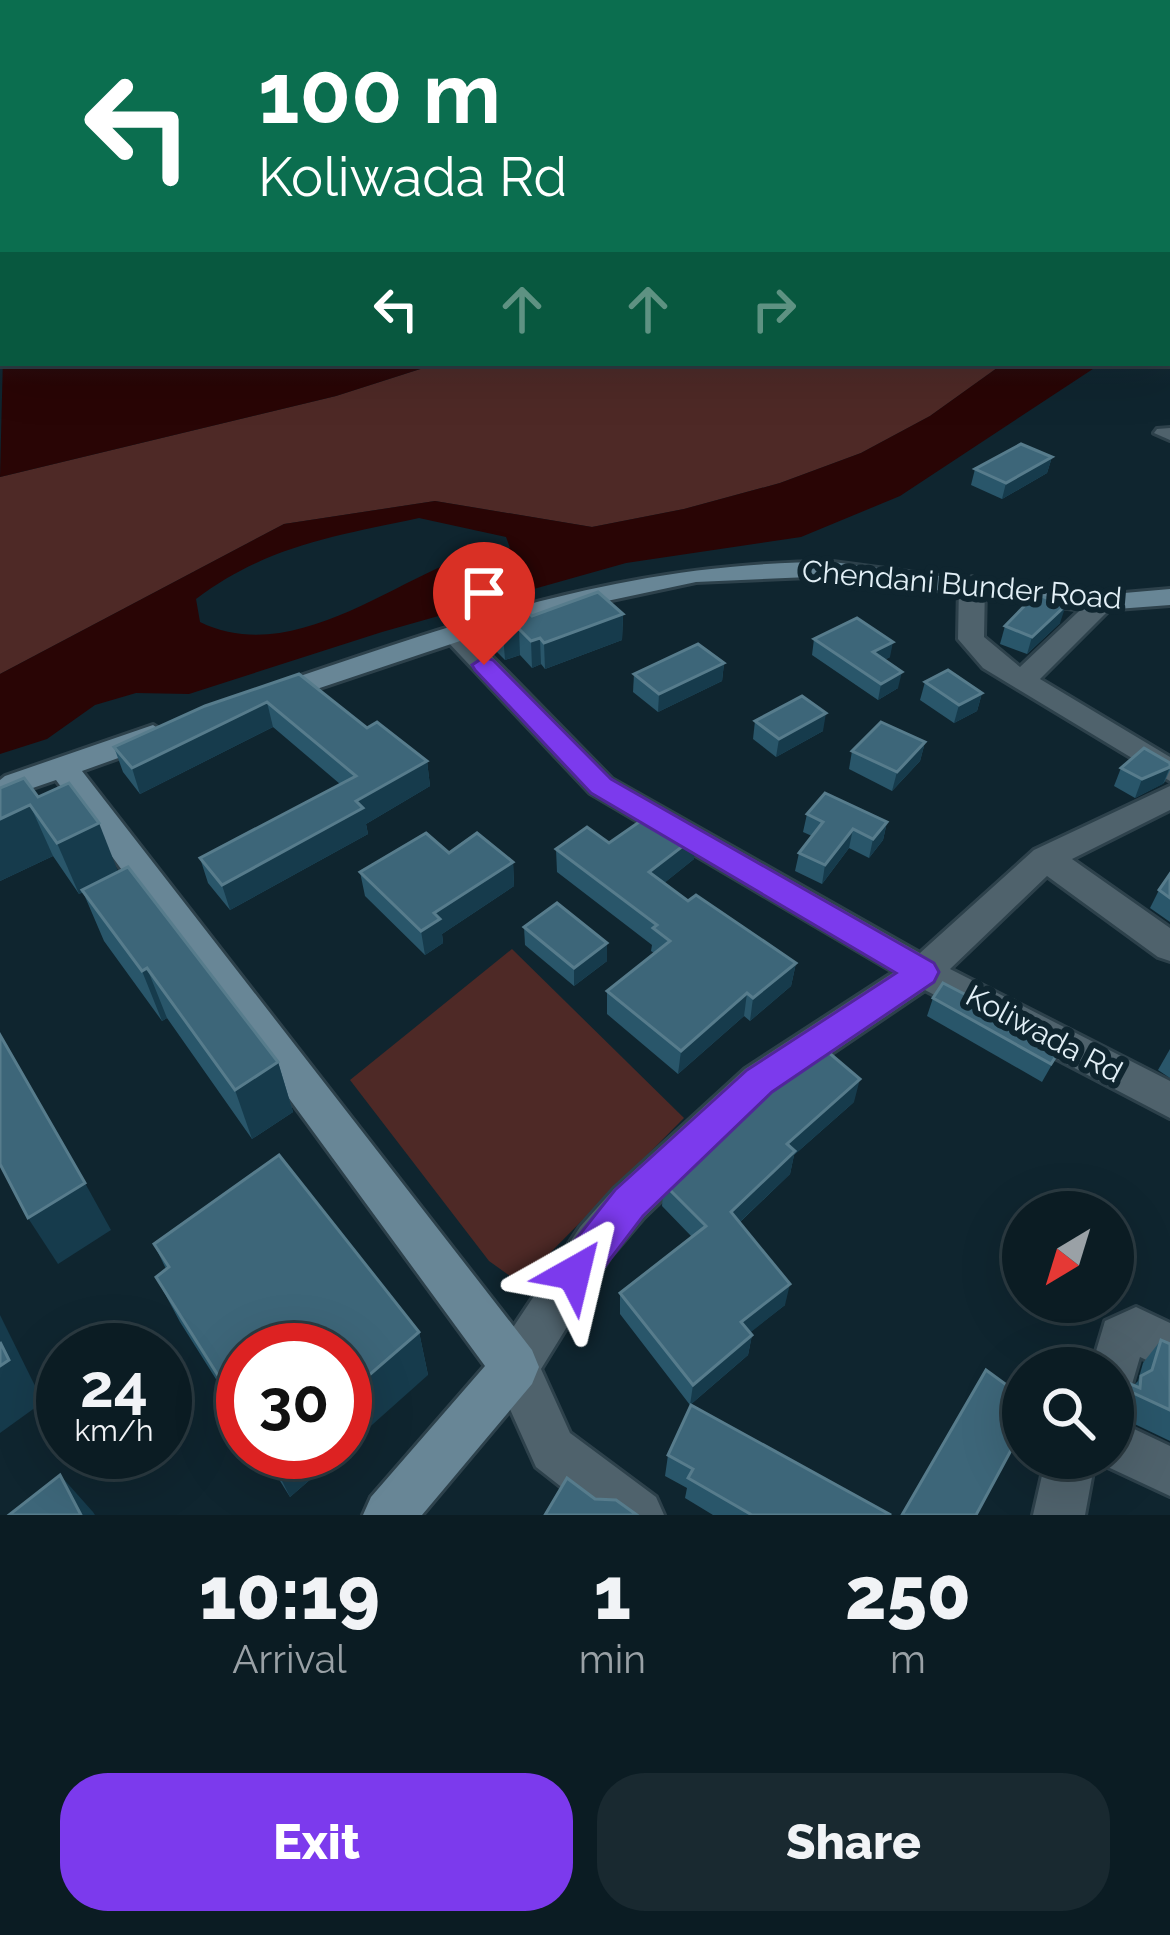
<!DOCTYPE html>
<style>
body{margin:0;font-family:Raleway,sans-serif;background:#192930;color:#f1f3f6;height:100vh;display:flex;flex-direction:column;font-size:45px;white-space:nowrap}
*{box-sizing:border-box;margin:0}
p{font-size:39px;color:#9aa1a6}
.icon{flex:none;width:66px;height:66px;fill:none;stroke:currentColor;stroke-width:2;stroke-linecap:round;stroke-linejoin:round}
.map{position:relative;height:1515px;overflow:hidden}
.sheet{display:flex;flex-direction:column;background:#0b1c23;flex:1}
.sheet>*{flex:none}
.top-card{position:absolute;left:0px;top:0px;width:1170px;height:366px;box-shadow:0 12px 48px #0002,0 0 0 3px #2b3a41;background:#0b6e4f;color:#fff;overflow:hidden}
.needle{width:78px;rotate:218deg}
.tools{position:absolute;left:1002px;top:1191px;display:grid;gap:24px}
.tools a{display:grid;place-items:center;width:132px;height:132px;border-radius:50%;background:#0b1c23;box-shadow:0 12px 48px #0002,0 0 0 3px #2b3a41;font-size:60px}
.speed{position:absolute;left:36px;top:1323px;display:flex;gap:24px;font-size:60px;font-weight:700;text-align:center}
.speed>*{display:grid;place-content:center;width:156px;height:156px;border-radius:50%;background:#0b1c23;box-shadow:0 12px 48px #0002,0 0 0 3px #2b3a41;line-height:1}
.speed small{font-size:30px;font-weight:400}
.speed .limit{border:18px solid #d22;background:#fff;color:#111}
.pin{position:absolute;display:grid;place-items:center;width:102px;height:102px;color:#fff;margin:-123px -51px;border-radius:50% 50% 50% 0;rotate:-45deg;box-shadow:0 0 12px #0007}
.pin .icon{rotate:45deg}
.me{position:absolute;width:132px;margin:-66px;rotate:37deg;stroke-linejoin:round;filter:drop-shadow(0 0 9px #0008)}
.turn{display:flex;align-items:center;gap:42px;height:252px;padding:0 60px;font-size:54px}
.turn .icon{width:156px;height:156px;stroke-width:2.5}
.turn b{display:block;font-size:84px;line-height:102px}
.lanes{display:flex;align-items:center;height:114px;padding:0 60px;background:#0003;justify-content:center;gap:60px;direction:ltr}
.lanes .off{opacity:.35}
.eta{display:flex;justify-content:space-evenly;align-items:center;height:204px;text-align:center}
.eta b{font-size:72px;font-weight:800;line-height:84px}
.button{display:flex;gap:24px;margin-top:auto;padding:24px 60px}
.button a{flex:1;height:138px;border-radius:48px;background:#7c3aed;color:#fff;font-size:48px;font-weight:800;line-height:138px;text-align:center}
.button a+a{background:#192930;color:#f1f3f6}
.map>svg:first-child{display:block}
.green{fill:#4e2926}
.water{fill:#290505;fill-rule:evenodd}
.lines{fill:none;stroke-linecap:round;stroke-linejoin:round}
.street-casing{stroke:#2d414b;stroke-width:6}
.secondary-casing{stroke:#2d414b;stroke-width:6}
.street{fill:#4f626c;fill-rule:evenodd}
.secondary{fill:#688696;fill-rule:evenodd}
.wall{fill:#29566a}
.shaded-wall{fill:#163b4c}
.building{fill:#3d6679;stroke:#577c8c;stroke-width:3}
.route{fill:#7c3aed;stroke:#51269a;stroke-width:3}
.labels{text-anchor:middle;stroke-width:12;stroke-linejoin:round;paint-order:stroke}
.street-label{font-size:30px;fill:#e2eff6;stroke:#0f252f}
</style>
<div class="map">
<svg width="1170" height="1515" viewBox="0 0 1170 1515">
<rect width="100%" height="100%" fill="#0f252f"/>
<g class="green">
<polygon points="439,363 1004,363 930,416 861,453 780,483 684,509 592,527 435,501 284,524 0,674 0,477 336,396"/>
<polygon points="512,949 684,1118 535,1268 510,1276 489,1261 350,1080"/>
</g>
<g class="water">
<polygon points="3,357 3,363 439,363 336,396 0,477"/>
<path d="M1004,363H1102L900,496L801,537L626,563L382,632L189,694L136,693L95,705L47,739L0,754V674L284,524L435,501L592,527L684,509L780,483L861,453L930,416ZM419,518L506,537L510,548C487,556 461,558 438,568C366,601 280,661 200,622L196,599C266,546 335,536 419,518Z"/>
</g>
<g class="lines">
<defs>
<g id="street">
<polygon points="1170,428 1170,440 1154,433 1157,429"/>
<polygon points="972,577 985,585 984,637 1020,667 1095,596 1113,596 1117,601 1113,606 1040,679 1170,757 1170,781 983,668 958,639 959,585"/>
<polygon points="455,626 464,628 612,779 920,953 1034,850 1170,786 1170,810 1072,859 1170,928 1170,961 1158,957 1047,876 950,969 1170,1081 1170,1118 925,990 773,1093 644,1217 610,1257 541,1369 570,1433 656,1497 664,1515 597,1515 536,1467 491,1367 498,1350 580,1227 614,1189 745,1069 894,972 590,793 446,640 442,634"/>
<polygon points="1136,1307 1170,1323 1170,1371 1140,1357 1130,1391 1113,1398 1113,1368 1091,1368 1105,1321"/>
<polygon points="1113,1419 1170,1446 1170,1496 1095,1461 1085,1515 1033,1515 1046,1458 1113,1458"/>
</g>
<g id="secondary">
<path d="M833,562L1090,596L1170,589V605L1090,611L833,576L696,582L532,617L272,704L258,695L262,689C459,623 621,562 833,562Z"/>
<polygon points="153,725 168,735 163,742 82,771 532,1350 539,1367 532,1384 422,1515 363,1515 371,1497 485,1366 56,780 27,790 0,808 0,780 5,776"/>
</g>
</defs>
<use href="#street" class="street-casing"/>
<use href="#secondary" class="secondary-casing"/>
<use href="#street" class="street"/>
<use href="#secondary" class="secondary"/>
</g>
<g class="wall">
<polygon points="3,177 3,224 0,223 0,178"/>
<polygon points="1052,457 1047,473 1002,499 971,485 975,469"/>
<polygon points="623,614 622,640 545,669 541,664 532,668 520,655 505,660 489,644 488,618"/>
<polygon points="1060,623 1027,654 1000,644 1005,626"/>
<polygon points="814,639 890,657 884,660 898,688 878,700 812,655"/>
<polygon points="724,663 722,681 658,712 633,692 634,674"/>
<polygon points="299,674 367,728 427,761 430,786 366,824 368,834 230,910 208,883 200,858 340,784 273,727 140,794 123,772 114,747"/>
<polygon points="925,682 982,693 977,711 954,723 920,700"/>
<polygon points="755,721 823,731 776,757 753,739"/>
<polygon points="925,742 920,761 892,791 849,769 852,751"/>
<polygon points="1170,763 1170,770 1164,783 1135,798 1114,786 1121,768"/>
<polygon points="0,788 38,797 118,872 278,1062 293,1112 252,1139 167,1018 162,1021 104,941 83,892 79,894 53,856 0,881"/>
<polygon points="807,814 887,822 883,840 869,858 849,848 822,884 795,871 799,853 812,836 803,832"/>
<polygon points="609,843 694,859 664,883 688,901 796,963 791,986 750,1021 744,1016 678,1074 607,1014 607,991 654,953 651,951 652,945 557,872 556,849"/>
<polygon points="449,853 513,862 514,886 442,934 443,943 425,955 365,896 360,872"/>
<polygon points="1170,874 1170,922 1150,908 1159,890"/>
<polygon points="524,927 607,943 607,961 574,986 525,945"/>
<polygon points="933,998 1063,1045 1042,1082 927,1016"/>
<polygon points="1170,1049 1170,1078 1158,1070"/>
<polygon points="854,1102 794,1155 790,1174 739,1223 785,1305 750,1332 752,1335 748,1355 690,1405 620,1314 620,1293 692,1237 662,1206 664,1184"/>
<polygon points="154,1244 419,1332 428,1375 243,1350 243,1422 180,1322 156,1277 166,1269"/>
<polygon points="1161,1340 1170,1344 1170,1441 1122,1418 1113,1430 1113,1391 1121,1380 1134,1385 1138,1381 1143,1363"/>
<polygon points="262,1452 342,1452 290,1497"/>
<polygon points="668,1455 891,1515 713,1515 685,1498 687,1488 665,1476"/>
</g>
<g class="shaded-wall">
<polygon points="1052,457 1047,473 1002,499 1006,483"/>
<polygon points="1066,605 1060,623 1027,654 1032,637"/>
<polygon points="623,614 622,640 545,669 544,643"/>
<polygon points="519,629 520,655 505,660 503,634"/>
<polygon points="540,638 541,664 532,668 531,641"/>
<polygon points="893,642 890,657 870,668 873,652"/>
<polygon points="724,663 722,681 658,712 659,694"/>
<polygon points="902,672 898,688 878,700 881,684"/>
<polygon points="982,693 977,711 954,723 959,705"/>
<polygon points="267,702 273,727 140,794 132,768"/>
<polygon points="826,713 823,731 776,757 779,739"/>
<polygon points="925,742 920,761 892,791 897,772"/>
<polygon points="427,761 430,786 366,824 368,834 230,910 222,885 356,801"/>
<polygon points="1170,767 1163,784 1135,798 1142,779"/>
<polygon points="30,805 53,856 0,881 0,819"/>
<polygon points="887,822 883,840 869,858 873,839"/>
<polygon points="99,823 119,874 79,894 57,843"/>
<polygon points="853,829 849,848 822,884 825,865"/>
<polygon points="696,836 694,859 648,896 649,872"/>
<polygon points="513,862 514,886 442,934 443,943 425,955 421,931 434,913"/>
<polygon points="607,943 607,961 574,986 574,968"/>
<polygon points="796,963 791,986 750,1021 753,998"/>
<polygon points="147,968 167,1018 162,1021 142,971"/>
<polygon points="747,993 744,1016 678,1074 681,1051"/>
<polygon points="278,1062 293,1112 252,1139 235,1090"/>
<polygon points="860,1079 854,1102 794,1155 790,1174 727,1234 731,1212 787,1144"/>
<polygon points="85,1183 111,1230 58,1264 28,1218"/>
<polygon points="790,1284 785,1305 737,1343 741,1322"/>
<polygon points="0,1315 43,1402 0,1433"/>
<polygon points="419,1332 428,1375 345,1449 345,1396"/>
<polygon points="752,1335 748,1355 690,1405 693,1385"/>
<polygon points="279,1452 342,1452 290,1497 271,1459"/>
<polygon points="60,1475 93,1512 95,1515 81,1515"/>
</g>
<g class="building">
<polygon points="3,177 3,202 0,201 0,178"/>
<polygon points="1021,444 1052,457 1006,483 975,469"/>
<polygon points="598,592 623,614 544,643 540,638 531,641 519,629 503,634 488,618 522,606 532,616"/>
<polygon points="1036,594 1066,605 1032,637 1005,626"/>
<polygon points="857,618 893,642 873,652 902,672 881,684 814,639"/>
<polygon points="698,644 724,663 659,694 634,674"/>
<polygon points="948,670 982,693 959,705 925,682"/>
<polygon points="299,674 367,728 377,722 427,761 356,801 363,808 222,885 200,858 356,776 267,702 132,768 114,747 205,706"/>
<polygon points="802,696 826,713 779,739 755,721"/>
<polygon points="881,722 925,742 897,772 852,751"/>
<polygon points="1144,748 1170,763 1170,767 1142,779 1121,768"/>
<polygon points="24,778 38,797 69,783 99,823 57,843 30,805 0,819 0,788"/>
<polygon points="825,793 887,822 873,839 853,829 825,865 799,853 823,822 807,814"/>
<polygon points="659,815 696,836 649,872 688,901 696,895 796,963 753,998 747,993 681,1051 607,991 670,941 653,928 657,925 556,849 587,827 609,843 642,820 647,823"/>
<polygon points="426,833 449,853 477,833 513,862 434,913 440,919 421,931 360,872"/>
<polygon points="128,867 278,1062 235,1090 147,968 142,971 82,890"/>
<polygon points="1170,874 1170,898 1159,890"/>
<polygon points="557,903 607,943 574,968 524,927"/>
<polygon points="943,983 1063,1045 1051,1064 933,998"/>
<polygon points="0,1035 85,1183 28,1218 0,1164"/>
<polygon points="821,1046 860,1079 787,1144 795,1151 731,1212 790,1284 741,1322 752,1335 693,1385 620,1293 706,1226 664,1184 780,1073"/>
<polygon points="279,1155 419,1332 345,1396 345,1350 243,1350 243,1415 156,1277 169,1267 154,1244"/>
<polygon points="1161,1340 1170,1344 1170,1410 1133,1393 1126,1397 1126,1414 1116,1408 1121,1380 1140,1388 1141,1376 1152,1370"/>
<polygon points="0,1342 9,1360 0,1366"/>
<polygon points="986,1370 1023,1397 1023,1428 976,1515 902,1515"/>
<polygon points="691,1405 891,1515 752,1515 688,1478 693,1469 668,1455"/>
<polygon points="266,1452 279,1452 271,1459"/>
<polygon points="60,1475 81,1515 9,1515"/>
<polygon points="567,1478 595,1499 616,1500 637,1515 545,1515"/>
</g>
<linearGradient id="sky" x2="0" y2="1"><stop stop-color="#08141a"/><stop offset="0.45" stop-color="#314658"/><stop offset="1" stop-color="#314658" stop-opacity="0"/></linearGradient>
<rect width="1170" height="385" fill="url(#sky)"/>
<polygon class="route" points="484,657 493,660 611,779 934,963 939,972 934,982 772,1092 643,1216 589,1287 574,1293 560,1287 554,1273 560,1259 615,1190 747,1070 896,973 591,793 475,670 472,665"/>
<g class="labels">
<g class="street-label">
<text transform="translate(962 585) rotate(5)" y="10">Chendani Bunder Road</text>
<text transform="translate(1044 1034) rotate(28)" y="10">Koliwada Rd</text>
</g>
</g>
</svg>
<div class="tools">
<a><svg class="needle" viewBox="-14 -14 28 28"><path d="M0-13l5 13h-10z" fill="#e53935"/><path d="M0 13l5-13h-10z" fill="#9aa1a6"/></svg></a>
<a><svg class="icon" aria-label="search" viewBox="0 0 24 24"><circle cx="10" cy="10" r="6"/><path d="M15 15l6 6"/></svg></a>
</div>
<div class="speed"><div>24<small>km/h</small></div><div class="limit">30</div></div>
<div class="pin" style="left:484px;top:665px;background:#d93025"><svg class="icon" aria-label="arrive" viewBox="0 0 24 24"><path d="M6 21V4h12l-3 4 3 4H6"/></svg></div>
<svg class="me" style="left:574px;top:1273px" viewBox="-20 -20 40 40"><path d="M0-17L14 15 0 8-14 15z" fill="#7c3aed" stroke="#fff" stroke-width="4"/></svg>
<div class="top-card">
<div class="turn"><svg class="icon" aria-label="left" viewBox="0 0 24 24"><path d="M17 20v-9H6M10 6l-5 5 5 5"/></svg><div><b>100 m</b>Koliwada Rd</div></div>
<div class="lanes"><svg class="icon" aria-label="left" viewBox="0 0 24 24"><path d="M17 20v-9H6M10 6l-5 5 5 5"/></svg><svg class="icon off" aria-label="ahead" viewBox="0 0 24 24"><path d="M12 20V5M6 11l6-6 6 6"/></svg><svg class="icon off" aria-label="ahead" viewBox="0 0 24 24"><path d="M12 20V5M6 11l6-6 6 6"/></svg><svg class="icon off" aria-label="right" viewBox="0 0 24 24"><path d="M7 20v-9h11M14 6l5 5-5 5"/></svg></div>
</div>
</div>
<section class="sheet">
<div class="eta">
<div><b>10:19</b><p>Arrival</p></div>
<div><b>1</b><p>min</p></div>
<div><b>250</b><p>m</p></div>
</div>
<div class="button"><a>Exit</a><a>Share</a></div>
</section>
